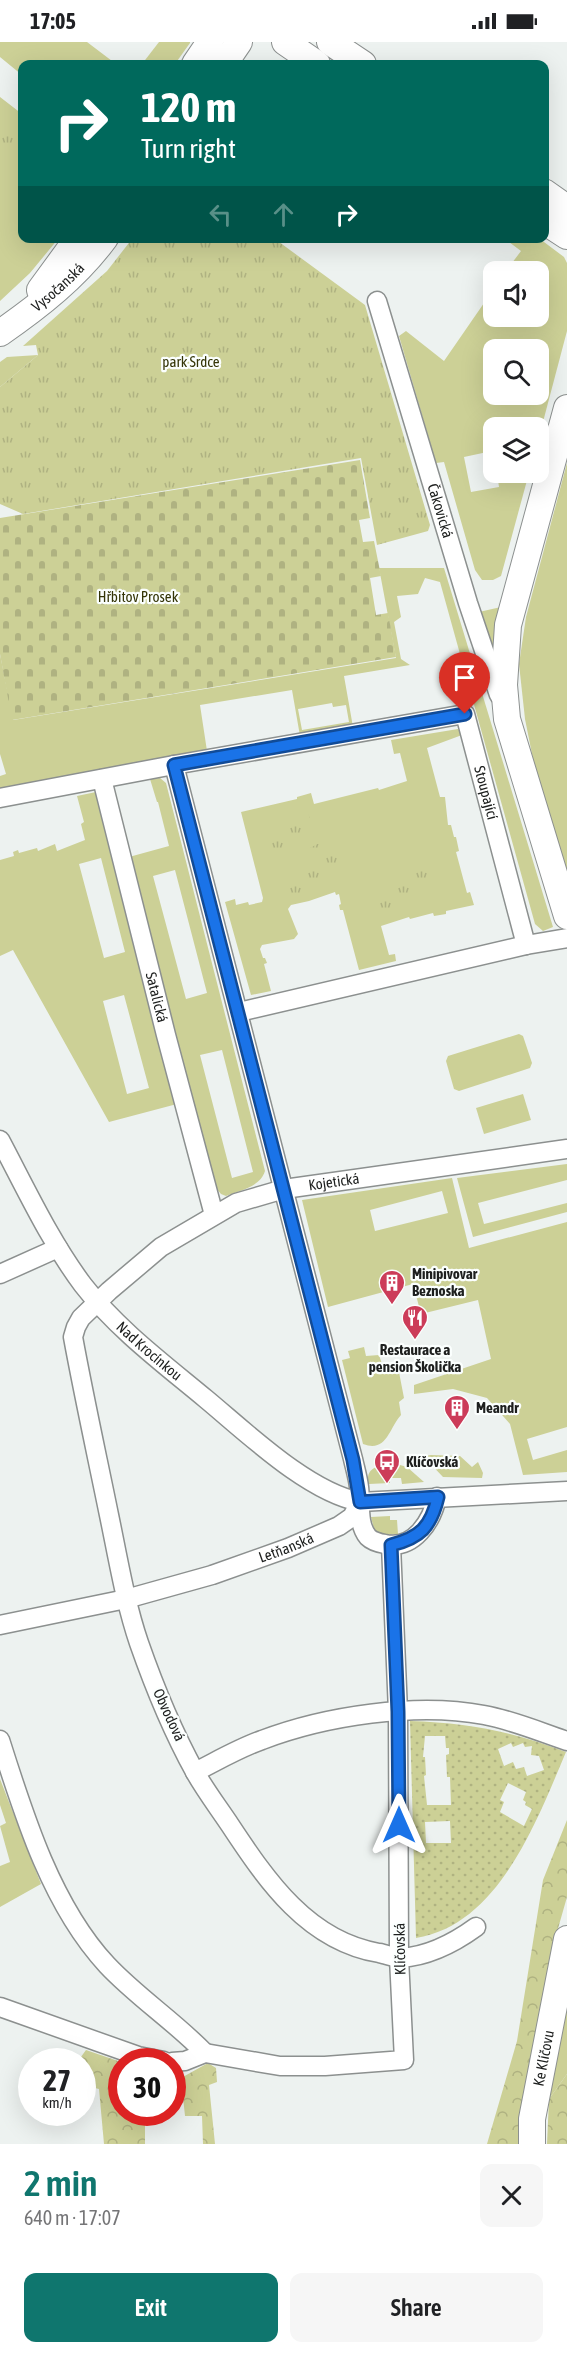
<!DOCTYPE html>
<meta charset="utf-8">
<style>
body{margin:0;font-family:"Asap Condensed",sans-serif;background:#f6f6f6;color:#202124;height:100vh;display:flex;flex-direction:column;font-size:22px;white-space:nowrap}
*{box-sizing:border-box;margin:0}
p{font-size:20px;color:#757577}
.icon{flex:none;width:33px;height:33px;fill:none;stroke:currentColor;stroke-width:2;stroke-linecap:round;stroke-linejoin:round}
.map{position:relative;height:2102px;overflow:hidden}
.panel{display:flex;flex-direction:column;background:#fff;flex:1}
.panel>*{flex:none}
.hud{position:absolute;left:18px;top:18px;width:531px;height:183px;border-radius:12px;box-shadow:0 6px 24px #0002;background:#00695c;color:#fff;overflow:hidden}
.buttons{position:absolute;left:483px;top:219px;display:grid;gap:12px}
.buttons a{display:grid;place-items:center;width:66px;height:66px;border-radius:12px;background:#fff;box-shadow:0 6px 24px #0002;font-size:30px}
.speed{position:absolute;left:18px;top:2006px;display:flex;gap:12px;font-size:30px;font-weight:700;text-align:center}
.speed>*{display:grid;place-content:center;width:78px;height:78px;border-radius:50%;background:#fff;box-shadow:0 6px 24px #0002;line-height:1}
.speed small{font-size:15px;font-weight:400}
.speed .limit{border:9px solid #d22;background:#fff;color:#111}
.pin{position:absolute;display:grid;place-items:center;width:51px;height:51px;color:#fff;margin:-62px -26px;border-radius:50% 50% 50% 0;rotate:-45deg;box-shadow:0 0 6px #0007}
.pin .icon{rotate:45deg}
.me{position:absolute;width:66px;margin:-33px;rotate:0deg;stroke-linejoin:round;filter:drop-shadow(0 0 4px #0008)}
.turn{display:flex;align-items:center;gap:21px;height:126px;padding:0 24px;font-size:27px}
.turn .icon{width:78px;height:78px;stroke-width:2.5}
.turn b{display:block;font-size:42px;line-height:51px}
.lanes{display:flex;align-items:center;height:57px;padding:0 24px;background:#0003;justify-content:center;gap:30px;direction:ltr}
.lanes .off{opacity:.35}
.round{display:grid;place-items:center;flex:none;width:63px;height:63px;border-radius:12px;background:#f6f6f6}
.headline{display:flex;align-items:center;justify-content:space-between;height:102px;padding:0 24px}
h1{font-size:36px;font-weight:600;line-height:45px;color:#0f766e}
.action{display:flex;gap:12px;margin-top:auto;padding:12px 24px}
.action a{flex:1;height:69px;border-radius:12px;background:#0f766e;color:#fff;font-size:24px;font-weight:600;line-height:69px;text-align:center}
.action a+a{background:#f6f6f6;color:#202124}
.status{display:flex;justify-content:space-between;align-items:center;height:42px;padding:0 30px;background:#fff;direction:ltr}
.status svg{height:16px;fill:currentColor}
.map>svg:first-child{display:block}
.grass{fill:#ccd096;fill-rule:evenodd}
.forest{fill:url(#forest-crowns)}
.cemetery{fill:url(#cemetery-stones)}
.park{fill:url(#park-tufts)}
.garden{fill:url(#garden-dots);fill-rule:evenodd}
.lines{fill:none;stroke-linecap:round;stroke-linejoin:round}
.street-casing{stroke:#8c908f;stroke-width:21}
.secondary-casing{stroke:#8c908f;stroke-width:28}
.street{stroke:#fff;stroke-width:18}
.secondary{stroke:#fff;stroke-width:26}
.route-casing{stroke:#114b97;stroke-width:15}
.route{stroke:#1a73e8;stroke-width:10}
.labels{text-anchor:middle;stroke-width:4.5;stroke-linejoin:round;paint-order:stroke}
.street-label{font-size:15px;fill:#1d1f1e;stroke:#fbfffe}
.park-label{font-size:15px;fill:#343507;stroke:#fbfffe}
.poi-label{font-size:15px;font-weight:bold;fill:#1d1f1e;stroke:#fbfffe;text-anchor:start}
</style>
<div class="status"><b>17:05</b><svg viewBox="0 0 49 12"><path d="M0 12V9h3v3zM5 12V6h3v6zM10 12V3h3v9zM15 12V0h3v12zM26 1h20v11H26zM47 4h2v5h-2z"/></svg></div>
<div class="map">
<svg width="567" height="2102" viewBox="0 0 567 2102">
<defs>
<pattern id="forest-crowns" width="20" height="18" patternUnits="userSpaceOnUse" patternTransform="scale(1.5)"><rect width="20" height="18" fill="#ccd096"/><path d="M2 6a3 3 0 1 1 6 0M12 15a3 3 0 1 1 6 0" fill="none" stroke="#afb281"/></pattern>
<pattern id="cemetery-stones" width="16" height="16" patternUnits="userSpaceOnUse" patternTransform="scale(1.5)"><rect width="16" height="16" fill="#ccd096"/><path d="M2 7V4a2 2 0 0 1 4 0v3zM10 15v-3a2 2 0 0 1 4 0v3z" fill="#afb281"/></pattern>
<pattern id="park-tufts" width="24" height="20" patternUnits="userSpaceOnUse" patternTransform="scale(1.5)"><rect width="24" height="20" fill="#ccd096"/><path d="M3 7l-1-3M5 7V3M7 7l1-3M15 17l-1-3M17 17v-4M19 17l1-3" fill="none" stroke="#afb281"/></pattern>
<pattern id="garden-dots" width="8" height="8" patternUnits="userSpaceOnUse" patternTransform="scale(1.5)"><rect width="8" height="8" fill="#ccd096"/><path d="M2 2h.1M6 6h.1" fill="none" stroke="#afb281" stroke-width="1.8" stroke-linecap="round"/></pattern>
</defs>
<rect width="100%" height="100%" fill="#edf2f0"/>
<g class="grass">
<polygon points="0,0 87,0 116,22 22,22 22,33 0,15"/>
<polygon points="159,0 190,0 190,1 175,22 142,22"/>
<polygon points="0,55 22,72 22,196 58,197 30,231 0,259"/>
<path d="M505,197H540L564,215L567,221V289L539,395L538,386H494L493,413L492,409L464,415L471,450L499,445L497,431H529L501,534L493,538H482L475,528L444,420L436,421L399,294L406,289L444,319L493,248L494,274H538V230L506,229L521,209ZM494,308H538V352H494Z"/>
<polygon points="38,313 0,345 0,320 7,315"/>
<polygon points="567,421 567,829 538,742 525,677 519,622 526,575"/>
<path d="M379,526H444L553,885L543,889L535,882L440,540L425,536L418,552L397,554L401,575L394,580L401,617L410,623L344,634L353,685L300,694L292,648L200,663L207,709L0,746V734L6,732L0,712V612L13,678L396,616ZM332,661L333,665L346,663L349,680L302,688L298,667Z"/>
<polygon points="501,565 493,611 479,570"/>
<polygon points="458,687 462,693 427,706 440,755 445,755 448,783 451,783 454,795 456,795 459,809 456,810 467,851 470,850 474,863 446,869 446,872 434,874 433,871 410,877 409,875 381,884 389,913 395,912 396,919 359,928 343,868 340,868 339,863 341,862 339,852 336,853 335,850 309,859 291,863 288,867 298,892 294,897 262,903 260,907 263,916 265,916 267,921 264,922 271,949 251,953 225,860 235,857 236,863 248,860 249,863 262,860 263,856 241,770 297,757 297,755 311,751 314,762 378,746 379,748 407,739 400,711 394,712 391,698"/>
<path d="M160,736L166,741L265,1129C260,1145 241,1148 226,1154L221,1152L214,1144L129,815L169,804L158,760H157L150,737ZM175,828L207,951L186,957L153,834ZM222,1008L253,1130L232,1136L200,1013Z"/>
<path d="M96,750L177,1062L109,1080L13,908L0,914V818L14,814L13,810L18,808L19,811L37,806L38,809L55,802L57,809L85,798L81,782L84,780L77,754ZM101,816L125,910L104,916L79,822ZM124,953L149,1046L127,1052L103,959Z"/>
<polygon points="519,992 523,994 532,1021 530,1026 459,1049 454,1047 446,1019 448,1014"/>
<polygon points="523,1052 531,1078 484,1092 476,1066"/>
<polygon points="567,1122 567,1138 478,1161 484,1182 567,1161 567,1170 473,1195 457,1136"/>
<path d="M452,1136L469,1206L567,1180V1385L527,1397L533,1418L567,1408V1430L523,1433L510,1382L487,1356L453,1347L414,1352V1343L491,1317L478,1258L421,1272L413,1242L328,1265L302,1158ZM442,1149L448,1171L375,1189L370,1168Z"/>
<path d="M364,1305L366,1314L379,1313L384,1328L398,1325L404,1356L399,1360L401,1373C389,1386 387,1411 363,1402L342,1318L350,1316L348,1309Z"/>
<polygon points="431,1413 460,1414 472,1425 478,1420 483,1431 482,1436 443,1435 423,1414"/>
<path d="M393,1421L407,1425L424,1440L402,1442L401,1436H390V1441L369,1442C364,1426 379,1423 393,1421Z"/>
<polygon points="390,1474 390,1478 397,1478 398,1492 379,1492 374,1487 371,1475"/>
<polygon points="0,1737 41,1842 0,1865 0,1824 10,1820 0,1784 6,1781 0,1763"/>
<polygon points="567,1945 567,2032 549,2057"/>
</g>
<g class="forest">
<polygon points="567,1778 567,1855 557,1890 521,2102 487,2102 517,1999 543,1838"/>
<polygon points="86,2008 121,2020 122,2070 165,2070 165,2073 145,2072 145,2102 104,2102 99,2047 83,2043 82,2019 78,2019"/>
<polygon points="208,2021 216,2026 217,2040 209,2043 215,2102 203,2102 202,2074 185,2074 181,2036"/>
<polygon points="567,2032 567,2102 547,2102 549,2057"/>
</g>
<polygon class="cemetery" points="360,418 370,476 359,478 363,500 374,499 381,534 370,536 376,573 388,571 396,615 12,678 0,612 0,476"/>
<g class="park">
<polygon points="0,78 21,94 0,121"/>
<polygon points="132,197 275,197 365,263 430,483 428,489 377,503 361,416 23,472 0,462 0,345 38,313 36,303 23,304 107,229"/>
<path d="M300,766L306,769L310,776L307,788L296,795L287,815L274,821C264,817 262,809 261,799C270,788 280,781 288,770Z"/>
<path d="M317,802C336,801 347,813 341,832L326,844L312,843C300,866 282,855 289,835L301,826L305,809Z"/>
<path d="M424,813L434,850L428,856L423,858L408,856C394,870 371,874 376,847Z"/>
</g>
<path class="garden" d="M410,1679C469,1681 511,1689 566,1710C537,1778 499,1883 416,1896ZM425,1694H445L446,1706H449V1712L446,1713L447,1735H450L451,1763H427L424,1734L426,1733L425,1715H423ZM511,1701L513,1705L523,1701L525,1705L532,1704L531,1713L539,1714L544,1728L527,1734L524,1725L516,1727L513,1720L504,1724L498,1707ZM508,1741L526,1750L523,1758L526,1760L525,1763L532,1767L524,1784L500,1770L504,1760L500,1758ZM450,1779L451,1801H426L425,1780Z"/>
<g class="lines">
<defs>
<g id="street">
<path id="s1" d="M377,259L468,561L499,653"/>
<path d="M174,723L353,1417C355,1426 358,1436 359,1445C361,1460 357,1482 368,1495C372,1499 379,1501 385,1502C414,1508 432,1479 437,1455"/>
<path id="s2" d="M102,737L166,993L214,1173"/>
<path id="s3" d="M0,756L174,723L465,672L526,903"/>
<polyline points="239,970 526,903 567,896"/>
<path id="s4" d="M0,1098C26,1147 50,1199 83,1243C117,1287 164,1322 206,1357C247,1391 308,1450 360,1460L567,1449"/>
<polyline points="0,1232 58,1206"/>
<path id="s5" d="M0,1583L126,1557L212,1533L288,1506L339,1484L352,1475L360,1460"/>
<path d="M0,1698C24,1774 52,1864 107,1923C137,1955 174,1979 205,2011"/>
<path d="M195,1730C217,1719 239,1706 262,1698C325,1674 416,1660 484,1673C512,1678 540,1690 567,1699"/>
<path id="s6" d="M476,1885C454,1901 429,1914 401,1916C394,1916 386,1912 379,1911C308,1899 267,1839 230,1783C218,1765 205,1748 195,1730C173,1690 154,1644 139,1601C125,1560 118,1516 109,1473C97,1414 84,1355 73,1295L76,1285L81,1276L109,1249L161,1205L236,1161L284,1147L567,1107"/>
<polyline points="0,1965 138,2014 164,2019"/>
<polyline points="172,2020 185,2019 205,2011 280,2024 325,2024 404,2018 399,1916 398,1670 391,1503"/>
</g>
<g id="secondary">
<polyline points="285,0 317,22"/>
<polyline points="330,0 363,22"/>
<polyline points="195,22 210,0"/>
<polyline points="224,22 239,0"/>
<polyline points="544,150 567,166"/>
<polyline points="544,179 567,194"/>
<polyline points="40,248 78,196"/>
<path id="s7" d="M0,291C39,264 76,235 105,196"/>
<polyline points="567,366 508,583 504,643 507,677 567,874"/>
<path id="s8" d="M532,2102V2077L567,1897"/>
</g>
</defs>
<use href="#street" class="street-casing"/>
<use href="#secondary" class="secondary-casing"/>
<use href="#street" class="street"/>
<use href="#secondary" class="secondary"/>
</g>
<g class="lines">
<defs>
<path id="route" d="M399,1783L398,1670L391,1503C420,1496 431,1485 438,1455L360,1460L353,1418L174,723L465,672"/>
</defs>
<use href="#route" class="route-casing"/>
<use href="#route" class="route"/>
</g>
<defs>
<symbol id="building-pin" viewBox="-11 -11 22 30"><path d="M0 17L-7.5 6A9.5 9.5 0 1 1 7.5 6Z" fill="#cc3c59" stroke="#fbfffe"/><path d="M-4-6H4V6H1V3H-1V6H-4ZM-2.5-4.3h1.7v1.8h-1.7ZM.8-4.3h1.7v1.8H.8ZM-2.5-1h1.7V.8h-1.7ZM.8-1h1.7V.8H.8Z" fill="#fff"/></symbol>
<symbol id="restaurant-pin" viewBox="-11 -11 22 30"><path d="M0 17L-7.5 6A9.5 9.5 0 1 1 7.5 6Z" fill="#cc3c59" stroke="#fbfffe"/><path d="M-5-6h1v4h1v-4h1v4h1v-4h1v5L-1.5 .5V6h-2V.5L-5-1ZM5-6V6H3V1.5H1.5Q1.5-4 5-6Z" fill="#fff"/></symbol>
<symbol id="bus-pin" viewBox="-11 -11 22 30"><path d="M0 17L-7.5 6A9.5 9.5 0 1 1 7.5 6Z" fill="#cc3c59" stroke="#fbfffe"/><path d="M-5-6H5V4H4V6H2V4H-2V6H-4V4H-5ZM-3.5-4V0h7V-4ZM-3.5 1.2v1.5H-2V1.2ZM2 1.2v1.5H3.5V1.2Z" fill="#fff"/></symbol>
</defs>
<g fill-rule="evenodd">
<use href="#building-pin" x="377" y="1226" width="30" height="40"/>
<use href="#restaurant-pin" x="400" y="1261" width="30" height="40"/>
<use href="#building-pin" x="442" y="1351" width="30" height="40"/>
<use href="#bus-pin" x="372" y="1405" width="30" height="40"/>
</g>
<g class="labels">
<g class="street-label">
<text dy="5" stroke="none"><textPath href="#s7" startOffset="74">Vysočanská</textPath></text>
<text dy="5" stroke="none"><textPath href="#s1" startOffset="219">Čakovická</textPath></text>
<text dy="5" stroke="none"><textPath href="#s3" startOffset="554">Stoupající</textPath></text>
<text dy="5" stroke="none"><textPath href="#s2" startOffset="225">Satalická</textPath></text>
<text dy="5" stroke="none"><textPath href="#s6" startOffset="1140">Kojetická</textPath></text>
<text dy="5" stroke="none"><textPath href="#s4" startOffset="261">Nad Krocínkou</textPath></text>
<text dy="5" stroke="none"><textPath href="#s5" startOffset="297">Letňanská</textPath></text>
<text transform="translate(169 1673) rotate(65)" y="5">Obvodová</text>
<text transform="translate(400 1907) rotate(-91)" y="5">Klíčovská</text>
<text dy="5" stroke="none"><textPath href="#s8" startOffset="87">Ke Klíčovu</textPath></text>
</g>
<g class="park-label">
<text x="191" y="325">park Srdce</text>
<text x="138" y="560">Hřbitov Prosek</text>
</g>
<g class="poi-label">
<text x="412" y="1237">Minipivovar<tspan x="412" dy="17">Beznoska</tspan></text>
<text x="415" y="1313" text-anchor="middle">Restaurace a<tspan x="415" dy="17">pension Školička</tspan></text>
<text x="476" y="1371">Meandr</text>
<text x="406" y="1425">Klíčovská</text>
</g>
</g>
</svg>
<div class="buttons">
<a><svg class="icon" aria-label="sound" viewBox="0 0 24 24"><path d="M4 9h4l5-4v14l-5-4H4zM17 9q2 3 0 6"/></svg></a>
<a><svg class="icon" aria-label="search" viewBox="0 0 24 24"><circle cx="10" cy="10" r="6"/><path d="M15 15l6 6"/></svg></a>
<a><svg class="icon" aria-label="layers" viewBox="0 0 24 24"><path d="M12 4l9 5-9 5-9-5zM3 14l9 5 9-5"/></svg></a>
</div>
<div class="speed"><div>27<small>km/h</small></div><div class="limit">30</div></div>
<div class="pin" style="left:465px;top:672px;background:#d93025"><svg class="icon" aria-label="arrive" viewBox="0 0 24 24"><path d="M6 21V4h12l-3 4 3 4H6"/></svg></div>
<svg class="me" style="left:399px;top:1783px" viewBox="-20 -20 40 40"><path d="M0-17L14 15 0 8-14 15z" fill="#1a73e8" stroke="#fff" stroke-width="4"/></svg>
<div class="hud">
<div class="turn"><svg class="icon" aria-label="right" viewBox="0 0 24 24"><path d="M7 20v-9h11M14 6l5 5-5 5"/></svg><div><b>120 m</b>Turn right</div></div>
<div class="lanes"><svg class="icon off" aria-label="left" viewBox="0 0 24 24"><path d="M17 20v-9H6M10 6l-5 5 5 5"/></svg><svg class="icon off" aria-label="ahead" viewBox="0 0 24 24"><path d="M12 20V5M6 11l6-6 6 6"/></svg><svg class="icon" aria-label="right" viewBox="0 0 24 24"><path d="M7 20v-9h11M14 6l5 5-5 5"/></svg></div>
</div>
</div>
<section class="panel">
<div class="headline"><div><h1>2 min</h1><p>640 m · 17:07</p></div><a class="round"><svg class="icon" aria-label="close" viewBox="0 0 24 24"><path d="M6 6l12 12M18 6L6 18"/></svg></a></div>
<div class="action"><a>Exit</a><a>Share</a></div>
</section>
